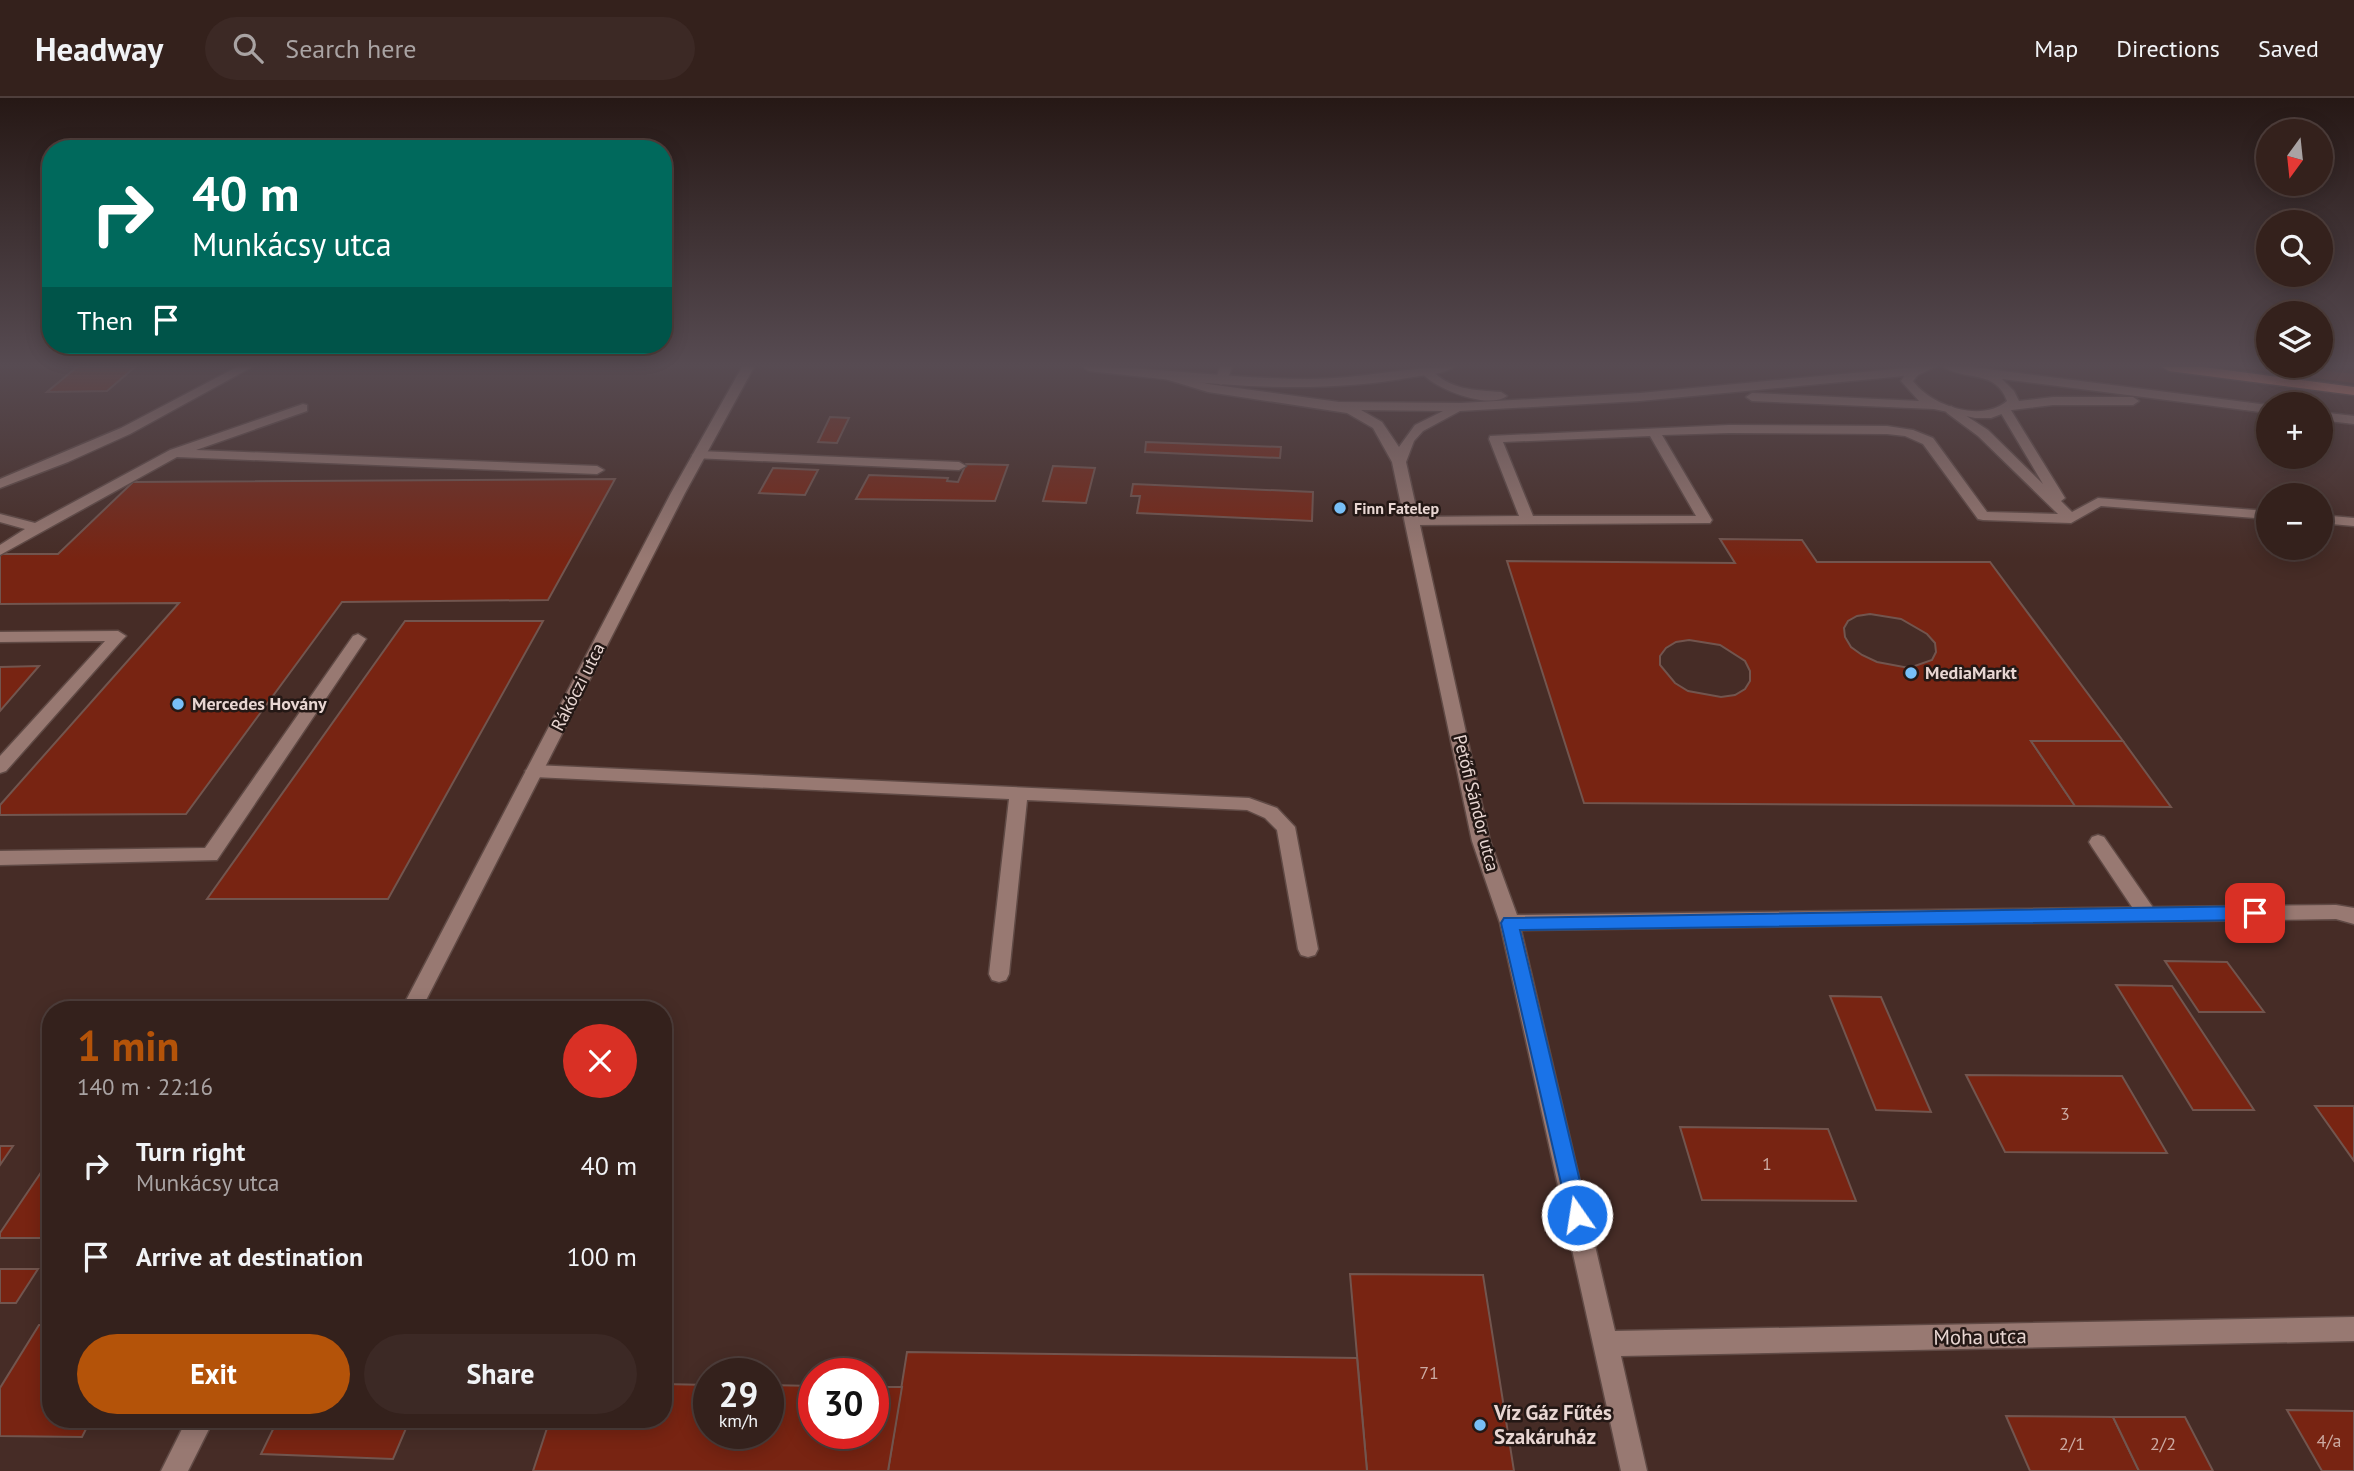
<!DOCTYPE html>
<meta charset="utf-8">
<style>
body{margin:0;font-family:"PT Sans",sans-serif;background:#3c2925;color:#f1f3f6;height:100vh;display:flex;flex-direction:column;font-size:26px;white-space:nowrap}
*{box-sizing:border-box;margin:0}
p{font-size:23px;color:#a9a3a3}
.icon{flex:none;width:38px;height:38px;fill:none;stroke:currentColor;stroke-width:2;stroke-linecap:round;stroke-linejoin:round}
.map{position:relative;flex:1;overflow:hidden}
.panel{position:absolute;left:42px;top:903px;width:630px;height:427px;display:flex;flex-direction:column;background:#34211c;border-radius:28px;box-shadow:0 4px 18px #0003,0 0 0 2px #4e3e3b}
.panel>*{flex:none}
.top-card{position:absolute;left:42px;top:42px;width:630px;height:214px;border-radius:28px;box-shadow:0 4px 18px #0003,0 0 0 2px #4e3e3b;background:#00695c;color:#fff;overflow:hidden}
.needle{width:46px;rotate:195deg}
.fabs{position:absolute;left:2256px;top:21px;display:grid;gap:14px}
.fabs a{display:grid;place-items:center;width:77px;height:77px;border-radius:50%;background:#34211c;box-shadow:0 4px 18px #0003,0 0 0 2px #4e3e3b;font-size:35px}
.speed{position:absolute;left:693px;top:1260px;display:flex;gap:14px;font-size:35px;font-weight:700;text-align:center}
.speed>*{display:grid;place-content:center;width:91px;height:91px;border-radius:50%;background:#34211c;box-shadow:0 4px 18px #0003,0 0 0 2px #4e3e3b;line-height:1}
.speed small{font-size:18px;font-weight:400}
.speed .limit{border:10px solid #d22;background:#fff;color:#111}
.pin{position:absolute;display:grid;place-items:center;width:60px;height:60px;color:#fff;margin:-30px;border-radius:14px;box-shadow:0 4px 10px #0006}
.me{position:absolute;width:77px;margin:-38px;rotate:347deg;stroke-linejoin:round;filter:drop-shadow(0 0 5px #0008)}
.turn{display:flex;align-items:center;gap:24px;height:147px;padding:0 35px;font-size:32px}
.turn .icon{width:91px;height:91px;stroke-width:2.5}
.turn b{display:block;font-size:49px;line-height:60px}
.then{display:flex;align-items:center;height:66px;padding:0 35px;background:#0003;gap:14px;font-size:26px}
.round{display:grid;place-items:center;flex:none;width:74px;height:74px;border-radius:37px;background:#3c2925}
.headline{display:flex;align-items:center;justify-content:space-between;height:119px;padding:0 35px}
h1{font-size:42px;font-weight:700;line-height:52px;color:#b45309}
.button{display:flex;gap:14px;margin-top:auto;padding:14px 35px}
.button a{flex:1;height:80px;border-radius:42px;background:#b45309;color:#fff;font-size:28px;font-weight:700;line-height:80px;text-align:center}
.button a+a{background:#3c2925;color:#f1f3f6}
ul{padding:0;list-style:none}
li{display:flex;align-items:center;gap:21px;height:91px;padding:0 35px}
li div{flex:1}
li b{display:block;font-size:26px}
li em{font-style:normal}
header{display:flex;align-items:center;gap:42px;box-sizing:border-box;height:98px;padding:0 35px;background:#34211c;border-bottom:2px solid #4e3e3b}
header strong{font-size:33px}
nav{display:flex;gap:38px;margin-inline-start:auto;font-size:24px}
.search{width:490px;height:63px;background:#3c2925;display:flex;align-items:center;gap:18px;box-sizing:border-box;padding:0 24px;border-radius:38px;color:#a9a3a3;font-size:26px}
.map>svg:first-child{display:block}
.green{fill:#6f3326}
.building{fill:#782412;stroke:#72554e;stroke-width:2;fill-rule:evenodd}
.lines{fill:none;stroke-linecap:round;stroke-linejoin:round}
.service-casing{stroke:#604a45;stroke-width:3}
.minor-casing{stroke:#604a45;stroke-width:3}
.tertiary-casing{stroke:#604a45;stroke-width:3}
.motorway-casing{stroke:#604a45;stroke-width:3}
.service{fill:#987972;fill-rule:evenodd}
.minor{fill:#987972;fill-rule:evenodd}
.tertiary{fill:#987972;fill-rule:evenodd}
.motorway{fill:#fe927a;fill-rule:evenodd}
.route{fill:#1a73e8;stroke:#114b97;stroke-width:2}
.poi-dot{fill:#78bff7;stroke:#241815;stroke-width:2.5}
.labels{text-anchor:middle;stroke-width:5;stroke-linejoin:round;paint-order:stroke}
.far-poi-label{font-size:16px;font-weight:bold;fill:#e8d6d2;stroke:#241815;text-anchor:start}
.poi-label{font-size:18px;font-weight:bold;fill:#e8d6d2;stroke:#241815;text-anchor:start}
.street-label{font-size:18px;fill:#e8d6d2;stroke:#241815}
.near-number-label{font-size:18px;fill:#ccaaa2}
.near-street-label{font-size:21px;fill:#e8d6d2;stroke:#241815}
.near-poi-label{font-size:21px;font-weight:bold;fill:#e8d6d2;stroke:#241815;text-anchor:start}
</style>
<header>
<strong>Headway</strong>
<div class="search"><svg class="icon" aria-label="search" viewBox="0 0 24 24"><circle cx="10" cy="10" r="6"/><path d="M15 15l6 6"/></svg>Search here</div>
<nav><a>Map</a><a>Directions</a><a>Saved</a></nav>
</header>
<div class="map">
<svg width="2354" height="1373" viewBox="0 0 2354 1373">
<rect width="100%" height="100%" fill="#462c26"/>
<polygon class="green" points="2233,269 2297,269 2354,276 2354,285"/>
<g class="building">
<polygon points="77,269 135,269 107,293 47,294"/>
<polygon points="830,319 849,320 837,345 818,344"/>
<polygon points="1146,344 1281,349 1280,360 1145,354"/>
<polygon points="966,366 1008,367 995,403 856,401 869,377 948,380 947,383 958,384"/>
<polygon points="1053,368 1095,370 1086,405 1043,403"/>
<polygon points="773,370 818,372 805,397 759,395"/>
<polygon points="615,381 548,502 342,504 186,716 0,717 0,707 179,505 0,506 0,456 58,456 133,384"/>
<polygon points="1133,386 1313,394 1312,423 1137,415 1140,398 1131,398"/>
<path d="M1720,441L1802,442L1817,464H1990L2123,643H2031L2075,708L1584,705L1507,463L1735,465ZM1870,516L1901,521L1927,536L1935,545L1936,554L1932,562L1909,570L1877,564L1862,557L1851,549L1845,539L1844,530L1848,523L1857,518ZM1689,542L1720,547L1745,563L1750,573V583L1745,591L1735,597L1721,599L1688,593L1675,585L1660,567V558L1666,550L1676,544Z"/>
<polygon points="405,523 543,523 388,801 207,801"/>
<polygon points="39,568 0,613 0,569"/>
<polygon points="2031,643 2123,643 2171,709 2075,708"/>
<polygon points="2165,863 2227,864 2264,914 2199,914"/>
<polygon points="2116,887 2172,888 2254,1012 2193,1012"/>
<polygon points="1830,898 1881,899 1931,1014 1876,1012"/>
<polygon points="1966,977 2122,978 2167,1055 2005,1054"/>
<polygon points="2315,1008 2354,1008 2354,1063"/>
<polygon points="1680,1029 1828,1031 1856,1103 1702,1102"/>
<polygon points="0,1048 13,1048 0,1067"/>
<polygon points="48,1064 51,1064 51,1140 0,1140 0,1135"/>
<polygon points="0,1171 38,1171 16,1205 0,1205"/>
<polygon points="1350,1176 1483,1177 1514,1373 1367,1373"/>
<polygon points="39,1227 51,1227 51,1321 91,1321 82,1339 0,1338 0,1290"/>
<polygon points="907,1254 1357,1260 1367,1373 888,1373"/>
<polygon points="663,1286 709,1287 709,1335 768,1335 768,1287 814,1288 814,1335 873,1335 873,1289 902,1289 888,1373 533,1373 550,1321 663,1321"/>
<polygon points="2287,1312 2354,1313 2354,1373 2322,1373"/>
<polygon points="2006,1318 2113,1319 2139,1373 2030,1373"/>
<polygon points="2113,1319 2185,1319 2213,1373 2139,1373"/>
<polygon points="278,1321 410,1321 393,1361 261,1356"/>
</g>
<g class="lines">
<defs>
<g id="service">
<polygon points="1220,269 1232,269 1227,283 1221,287 1215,283"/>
<polygon points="303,306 307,307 307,313 196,352 597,368 604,372 597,376 177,359 0,457 0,447 25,431 0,424 0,416 35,425 170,352"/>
<path d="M1951,308L1988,332L2043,386L1999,312L2005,308L2009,309L2065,400L2061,403L2072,414L2098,400L2268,413V421L2101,408L2071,425L1983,422L1978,421L1923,346L1905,338L1887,336L1729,335L1662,337L1712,422L1710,425L1412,427L1405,423L1412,419L1519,418L1489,341L1490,338L1729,327L1887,328L1913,332L1933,340L1987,414L2058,416L1978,338L1947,315L1945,312ZM1650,338L1696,418H1533L1503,344Z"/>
<polygon points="699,353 959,364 966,368 959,372 694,360 692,357"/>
<polygon points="2320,417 2354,420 2354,428 2320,425"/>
<polygon points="118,533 126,538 123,541 6,673 0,675 0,658 105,543 0,544 0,534"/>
<polygon points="358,536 366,541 217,762 0,767 0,753 205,750 353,538"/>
<polygon points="534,667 1249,700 1277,710 1295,729 1318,851 1315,857 1308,859 1301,857 1298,851 1277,732 1265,720 1247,712 1027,702 1009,876 1006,882 999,884 992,882 989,876 1009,701 534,679 525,673"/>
<polygon points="2098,737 2104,739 2154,811 2157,816 2154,821 2147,823 2140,821 2092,749 2089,744 2092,739"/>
</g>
<g id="minor">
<polygon points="742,269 754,269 685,395 421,912 401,912 671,395"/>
<path d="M1917,269H1935L1918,277L1913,283C1931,308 1982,325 2007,303C1996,271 1964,283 1944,269H1972L2268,307V315L2002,281L2014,293L2019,303L2053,299H2133L2139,303L2133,307H2053L2012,312L1991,320H1975L1934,311L1752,303L1746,299L1752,295L1919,303L1901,283L1904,278L1640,303L1460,313L1423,333L1414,343L1406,364L1490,743L1517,817L2336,807L2354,810V826L2336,821L1521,832L1615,1233L2354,1219V1243L1621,1258L1647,1373H1621L1500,825L1472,743L1392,364L1373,330L1347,315L1208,294L1152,277L1158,273L1208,286L1339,304L1461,305L1640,295ZM1361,312L1443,313L1415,327L1399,349L1382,324Z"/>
<path d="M1423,271H1431C1449,292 1475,292 1501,294L1507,298C1489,312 1434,291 1421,274Z"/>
<polygon points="2320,314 2354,318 2354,326 2320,322"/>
<polygon points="187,1321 214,1321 188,1373 161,1373"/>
</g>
<g id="tertiary">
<polygon points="237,269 252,269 130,336 68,364 0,390 0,381 121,330"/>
<path d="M1083,269C1159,269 1233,281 1309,281C1358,281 1405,269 1454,269C1444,276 1426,277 1413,279C1306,299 1196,285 1089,273Z"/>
</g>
<polygon id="motorway" points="2162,269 2203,269 2354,289 2354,297 2169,273"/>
</defs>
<use href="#service" class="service-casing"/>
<use href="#minor" class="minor-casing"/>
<use href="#tertiary" class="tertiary-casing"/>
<use href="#motorway" class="motorway-casing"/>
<use href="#service" class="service"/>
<use href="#minor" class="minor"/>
<use href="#tertiary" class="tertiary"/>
<use href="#motorway" class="motorway"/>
</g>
<linearGradient id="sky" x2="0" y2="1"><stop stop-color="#261815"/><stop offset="0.58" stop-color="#574b52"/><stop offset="1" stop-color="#574b52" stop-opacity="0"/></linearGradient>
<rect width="2354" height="461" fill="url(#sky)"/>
<polygon class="route" points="2255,808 2261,810 2264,815 2261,820 2255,822 1520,832 1588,1117 1585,1124 1577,1127 1570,1124 1501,825 1504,820"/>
<g class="poi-dot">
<circle cx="1340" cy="410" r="7"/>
<circle cx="1911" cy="575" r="7"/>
<circle cx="178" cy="606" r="7"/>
<circle cx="1480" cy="1327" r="7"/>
</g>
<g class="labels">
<g class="far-poi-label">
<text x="1354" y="416">Finn Fatelep</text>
</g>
<g class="poi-label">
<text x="1925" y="581">MediaMarkt</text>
<text x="192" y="612">Mercedes Hovány</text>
</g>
<g class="street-label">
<text transform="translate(578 589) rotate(-63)" y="6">Rákóczi utca</text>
<text transform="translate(1476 705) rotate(76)" y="6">Petőfi Sándor utca</text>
</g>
<g class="near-number-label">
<text x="2065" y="1022">3</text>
<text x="1767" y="1072">1</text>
<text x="1429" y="1281">71</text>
<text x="2329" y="1349">4/a</text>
<text x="2072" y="1352">2/1</text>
<text x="2163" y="1352">2/2</text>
</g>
<g class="near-street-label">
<text transform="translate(1980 1239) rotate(-1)" y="7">Moha utca</text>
</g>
<g class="near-poi-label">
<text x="1494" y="1322">Víz Gáz Fűtés<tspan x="1494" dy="24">Szakáruház</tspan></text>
</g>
</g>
</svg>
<div class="fabs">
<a><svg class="needle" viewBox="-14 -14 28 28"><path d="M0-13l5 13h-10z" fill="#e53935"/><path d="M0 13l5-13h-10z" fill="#a9a3a3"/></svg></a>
<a><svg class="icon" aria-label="search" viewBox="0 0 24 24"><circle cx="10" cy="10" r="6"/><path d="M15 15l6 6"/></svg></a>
<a><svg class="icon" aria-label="layers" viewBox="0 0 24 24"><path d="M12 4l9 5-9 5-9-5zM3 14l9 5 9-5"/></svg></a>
<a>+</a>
<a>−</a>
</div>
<div class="speed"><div>29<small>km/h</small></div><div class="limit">30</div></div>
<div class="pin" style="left:2255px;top:815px;background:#d93025"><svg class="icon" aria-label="arrive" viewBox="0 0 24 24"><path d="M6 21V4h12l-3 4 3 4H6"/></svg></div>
<svg class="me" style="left:1577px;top:1117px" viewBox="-20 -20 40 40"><circle r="17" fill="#1a73e8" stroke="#fff" stroke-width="3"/><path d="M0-11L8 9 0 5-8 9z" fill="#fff"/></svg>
<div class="top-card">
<div class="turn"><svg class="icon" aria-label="right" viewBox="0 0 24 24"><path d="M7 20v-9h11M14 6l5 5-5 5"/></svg><div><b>40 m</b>Munkácsy utca</div></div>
<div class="then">Then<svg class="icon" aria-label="arrive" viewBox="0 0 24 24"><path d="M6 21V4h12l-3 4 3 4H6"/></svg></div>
</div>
<section class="panel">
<div class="headline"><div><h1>1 min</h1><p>140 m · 22:16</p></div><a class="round" style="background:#d93025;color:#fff"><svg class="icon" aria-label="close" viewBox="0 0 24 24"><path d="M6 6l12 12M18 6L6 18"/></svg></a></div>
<ul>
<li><svg class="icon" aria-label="right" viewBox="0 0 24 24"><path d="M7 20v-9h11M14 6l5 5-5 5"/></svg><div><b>Turn right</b><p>Munkácsy utca</p></div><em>40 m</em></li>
<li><svg class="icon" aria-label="arrive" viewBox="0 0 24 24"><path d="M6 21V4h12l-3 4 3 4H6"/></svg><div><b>Arrive at destination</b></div><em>100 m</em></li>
</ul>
<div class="button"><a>Exit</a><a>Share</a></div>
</section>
</div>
